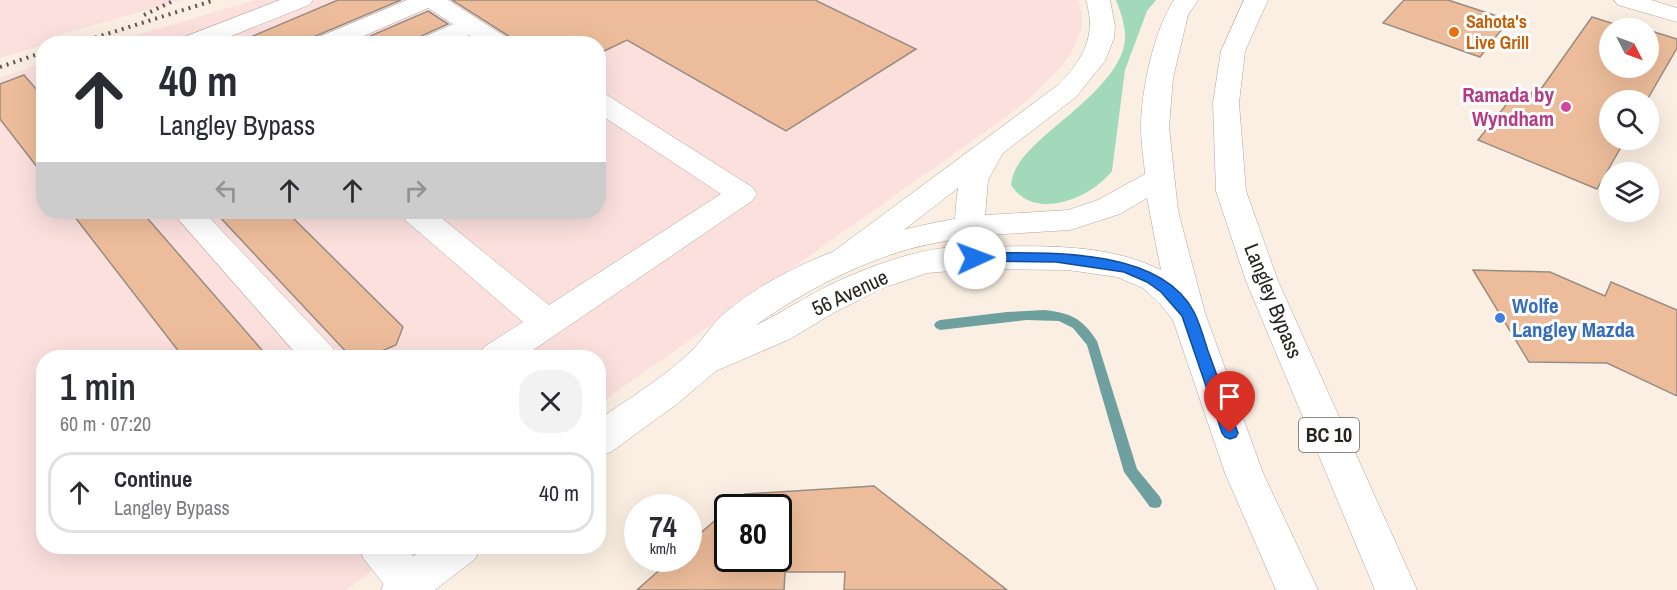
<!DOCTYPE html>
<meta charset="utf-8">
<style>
body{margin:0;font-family:"Archivo Narrow",sans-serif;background:#f2f2f3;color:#2b2b33;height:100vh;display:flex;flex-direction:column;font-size:22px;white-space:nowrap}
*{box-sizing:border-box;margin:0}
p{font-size:20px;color:#7c7c81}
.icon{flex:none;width:33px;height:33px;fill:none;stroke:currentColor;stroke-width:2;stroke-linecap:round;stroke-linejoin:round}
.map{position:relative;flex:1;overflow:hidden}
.panel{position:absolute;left:36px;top:350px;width:570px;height:204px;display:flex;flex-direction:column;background:#fff;border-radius:24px;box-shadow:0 6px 24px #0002}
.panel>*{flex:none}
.guide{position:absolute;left:36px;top:36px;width:570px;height:183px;border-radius:24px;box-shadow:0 6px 24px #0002;background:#fff;color:#2b2b33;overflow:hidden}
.needle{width:39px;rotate:132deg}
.fabs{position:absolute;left:1599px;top:18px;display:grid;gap:12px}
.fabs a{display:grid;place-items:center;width:60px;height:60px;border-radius:50%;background:#fff;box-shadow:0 6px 24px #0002;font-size:30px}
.speed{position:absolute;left:624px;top:494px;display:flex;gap:12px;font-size:30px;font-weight:700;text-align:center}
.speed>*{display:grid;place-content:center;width:78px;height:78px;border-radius:50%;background:#fff;box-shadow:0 6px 24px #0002;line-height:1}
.speed small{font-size:15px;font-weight:400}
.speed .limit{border:3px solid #111;border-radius:9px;background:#fff;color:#111}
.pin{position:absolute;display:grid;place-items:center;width:51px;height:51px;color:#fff;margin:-62px -26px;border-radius:50% 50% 50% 0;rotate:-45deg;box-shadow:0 0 6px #0007}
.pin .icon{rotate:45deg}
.me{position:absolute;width:66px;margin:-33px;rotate:88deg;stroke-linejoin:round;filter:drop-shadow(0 0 4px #0008)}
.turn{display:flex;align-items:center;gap:21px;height:126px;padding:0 24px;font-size:27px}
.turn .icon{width:78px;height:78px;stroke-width:2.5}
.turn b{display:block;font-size:42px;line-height:51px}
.lanes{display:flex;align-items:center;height:57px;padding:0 24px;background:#0003;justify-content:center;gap:30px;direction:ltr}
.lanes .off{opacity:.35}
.round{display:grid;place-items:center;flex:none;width:63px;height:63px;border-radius:24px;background:#f2f2f3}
.summary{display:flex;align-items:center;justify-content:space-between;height:102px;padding:0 24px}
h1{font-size:36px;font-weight:600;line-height:45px}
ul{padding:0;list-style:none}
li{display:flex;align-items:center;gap:18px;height:81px;margin:0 12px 9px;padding:0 12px;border:3px solid #e1e1e2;border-radius:24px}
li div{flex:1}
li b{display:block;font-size:22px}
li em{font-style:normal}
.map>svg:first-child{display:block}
.industrial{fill:#fbe0de}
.green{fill:#a3d9bb}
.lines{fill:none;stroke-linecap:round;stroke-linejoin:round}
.stream{fill:#6fa0a0;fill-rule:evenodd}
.building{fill:#edbd9b;stroke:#998c82;stroke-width:1.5}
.minor-casing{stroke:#b0a699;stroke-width:1}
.major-casing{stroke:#b0a699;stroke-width:1}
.highway-casing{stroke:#b0a699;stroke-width:1}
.minor{fill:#fff;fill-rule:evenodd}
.major{fill:#fff;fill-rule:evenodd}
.highway{fill:#fff;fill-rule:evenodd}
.rail{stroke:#5e5851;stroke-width:4;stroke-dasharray:2 5;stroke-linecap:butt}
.route{fill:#1a73e8;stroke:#114b97;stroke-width:1.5}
.food-dot{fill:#e8710a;stroke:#fff;stroke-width:2}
.hotel-dot{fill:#d1479c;stroke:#fff;stroke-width:2}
.shop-dot{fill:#3f7fe0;stroke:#fff;stroke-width:2}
.labels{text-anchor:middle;stroke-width:6;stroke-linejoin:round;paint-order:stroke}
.far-food-label{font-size:18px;font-weight:bold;fill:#c56008;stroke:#fff;text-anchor:start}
.shield{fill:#fff;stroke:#686662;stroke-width:1.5}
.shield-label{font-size:20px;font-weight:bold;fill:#28241f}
.hotel-label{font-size:21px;font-weight:bold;fill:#b23c85;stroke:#fff;text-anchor:end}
.street-label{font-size:21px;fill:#28241f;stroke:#fff}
.shop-label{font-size:21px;font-weight:bold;fill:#366cbe;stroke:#fff;text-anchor:start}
</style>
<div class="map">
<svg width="1677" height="590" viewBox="0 0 1677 590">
<rect width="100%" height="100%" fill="#fbefe3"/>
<g class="industrial">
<polygon points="0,0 182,0 55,36 43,45 0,58"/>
<polygon points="255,0 1078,0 1082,14 1082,27 1071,54 1061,67 1023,104 999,122 599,404 598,357 44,357 44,546 405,546 346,590 0,590 0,77 43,64 44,212 598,212 598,44 111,43"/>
</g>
<path class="green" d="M1116,0H1156L1147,11L1125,70L1112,171C1091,198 1035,222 1011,185C1013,166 1026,153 1040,140C1067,115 1126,75 1125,36C1125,23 1120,11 1116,0Z"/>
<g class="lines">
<path class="stream" d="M1044,310C1071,313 1082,318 1097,341L1137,469L1160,497L1162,502L1160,507L1155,508L1150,507L1124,472L1087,345L1073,328L1059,321L1026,320L940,330L936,328L934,325L936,322L940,320L1007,312Z"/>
</g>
<g class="building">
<polygon points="338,0 401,0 313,37 309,44 234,44"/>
<polygon points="452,0 815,0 916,49 786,131 627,40 598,54 598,44 514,44 510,37"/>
<polygon points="1404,0 1448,0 1509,20 1480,57 1383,23"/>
<polygon points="428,11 448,24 419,37 415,44 352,44"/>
<polygon points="1592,17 1627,28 1630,24 1644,28 1610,28 1610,68 1648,68 1648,30 1677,39 1677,48 1647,100 1610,100 1610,140 1625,140 1597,189 1478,140 1514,95 1526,100 1536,87 1541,89"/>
<polygon points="24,75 44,98 44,176 0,119 0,84"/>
<polygon points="71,212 142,212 268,357 183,357"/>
<polygon points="215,212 287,212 403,327 396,345 368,357 351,357"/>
<polygon points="1473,270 1550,272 1605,296 1611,282 1677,310 1677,396 1607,363 1529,362"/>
<polygon points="874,486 1007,590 844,590 845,572 785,572 784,590 637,590 673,558 688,558 688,544 728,509 728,558 778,558 778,507 730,507 745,494"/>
</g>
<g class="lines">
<defs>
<g id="minor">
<polygon points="280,0 313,0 309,5 211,44 176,44 179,39"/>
<polygon points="407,0 448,0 509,39 512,44 483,44 469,35 450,44 417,44 420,39 453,24 428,8 345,44 311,44 314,39"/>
<path d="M1086,0H1110L1115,26L1114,38L1105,61L1076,97L1003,153L988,180L985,216L991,258L986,266L975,269L964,266C951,245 955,212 958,188L856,267L845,270L834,267L829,259L834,251L1058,85C1083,60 1097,36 1086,0Z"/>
<polygon points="598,93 607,95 752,187 757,194 752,201 523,357 478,357 484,347 523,322 404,219 400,212 434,212 549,305 721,194 598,113"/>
<polygon points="172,212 204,212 332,347 338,357 299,357"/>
<polygon points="358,546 405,546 424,570 430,584 428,590 388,590 364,559"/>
</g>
<g id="major">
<polygon points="1614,0 1651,0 1677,8 1677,22 1618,5"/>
<path d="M971,216L982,219L986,226L982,233C958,240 933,242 909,249C854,265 803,292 756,325C775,317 791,305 809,296C851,272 939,236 986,250L991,258L986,266L975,269L927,273L883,288L835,312L790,339L716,371L677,404L611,452L598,457V420C628,399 660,380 687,355C702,342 711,324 727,311C795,256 886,230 971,216Z"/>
<polygon points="427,546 481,546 475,559 435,590 381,590 387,576"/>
</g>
<g id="highway">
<path d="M1174,0H1198L1188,15L1173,78L1169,127L1178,211L1205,313L1263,473L1318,590H1276L1225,473L1173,320L1160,304L1143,288L1117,277L1068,270L975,269L964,266L959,258L964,250L975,247C1036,246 1105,242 1161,270L1147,198L1120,214L1070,230L971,236L960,233L956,226L960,219L971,216L1068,210L1098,200L1145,174C1144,159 1141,144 1141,128C1141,91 1154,30 1174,0Z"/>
<polygon points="1244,0 1268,0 1245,51 1239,103 1246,191 1278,281 1417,590 1375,590 1246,281 1216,191 1213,103 1221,51"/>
</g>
</defs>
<use href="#minor" class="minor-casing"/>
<use href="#major" class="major-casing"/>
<use href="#highway" class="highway-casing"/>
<use href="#minor" class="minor"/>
<use href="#major" class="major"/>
<use href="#highway" class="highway"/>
<g class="rail">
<polyline points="144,15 175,0"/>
<polyline points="75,44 215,0"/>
<polyline points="0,67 44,52"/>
</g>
</g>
<path class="route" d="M975,253C1039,253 1159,245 1194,312C1200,324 1204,338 1208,351C1218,378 1228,406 1238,433L1236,437L1230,439L1225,437L1222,433L1182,316L1161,292L1147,282L1124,272L1056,262L970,261L968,258L970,255Z"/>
<circle class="food-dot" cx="1454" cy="32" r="6"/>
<circle class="hotel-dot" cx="1566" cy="107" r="6"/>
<circle class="shop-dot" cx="1500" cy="318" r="6"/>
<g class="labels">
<g class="far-food-label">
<text x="1466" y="28">Sahota's<tspan x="1466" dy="21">Live Grill</tspan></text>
</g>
<rect class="shield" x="1299" y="418" width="60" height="34" rx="4.5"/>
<g class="shield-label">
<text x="1329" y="442">BC 10</text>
</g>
<g class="hotel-label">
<text x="1554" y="102">Ramada by<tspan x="1554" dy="24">Wyndham</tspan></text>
</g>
<g class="street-label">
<text transform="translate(850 293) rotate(-25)" y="7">56 Avenue</text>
<text transform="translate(1273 301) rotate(68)" y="7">Langley Bypass</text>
</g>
<g class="shop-label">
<text x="1512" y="313">Wolfe<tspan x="1512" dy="24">Langley Mazda</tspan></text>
</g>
</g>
</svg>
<div class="fabs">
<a><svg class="needle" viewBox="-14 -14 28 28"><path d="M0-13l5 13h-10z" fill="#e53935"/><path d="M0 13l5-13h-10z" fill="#7c7c81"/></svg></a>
<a><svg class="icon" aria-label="search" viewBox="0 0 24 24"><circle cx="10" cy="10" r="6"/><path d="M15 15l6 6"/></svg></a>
<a><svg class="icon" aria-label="layers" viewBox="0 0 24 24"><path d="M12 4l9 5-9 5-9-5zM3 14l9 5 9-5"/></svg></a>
</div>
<div class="speed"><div>74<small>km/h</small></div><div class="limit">80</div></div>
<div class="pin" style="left:1230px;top:433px;background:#d93025"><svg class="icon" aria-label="arrive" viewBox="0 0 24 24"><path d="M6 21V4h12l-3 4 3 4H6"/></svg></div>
<svg class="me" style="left:975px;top:258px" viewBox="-20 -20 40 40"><circle r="19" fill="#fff"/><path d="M0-13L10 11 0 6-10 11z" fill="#1a73e8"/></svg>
<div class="guide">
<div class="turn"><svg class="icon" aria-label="ahead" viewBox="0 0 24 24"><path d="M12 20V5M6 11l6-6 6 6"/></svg><div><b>40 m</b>Langley Bypass</div></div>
<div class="lanes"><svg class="icon off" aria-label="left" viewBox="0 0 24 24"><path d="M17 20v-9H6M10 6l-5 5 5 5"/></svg><svg class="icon" aria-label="ahead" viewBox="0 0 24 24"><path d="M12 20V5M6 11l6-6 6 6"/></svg><svg class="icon" aria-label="ahead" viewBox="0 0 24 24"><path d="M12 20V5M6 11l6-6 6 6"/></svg><svg class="icon off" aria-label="right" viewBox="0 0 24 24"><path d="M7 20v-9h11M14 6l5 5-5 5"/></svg></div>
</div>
<section class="panel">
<div class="summary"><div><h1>1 min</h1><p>60 m · 07:20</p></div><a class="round"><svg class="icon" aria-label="close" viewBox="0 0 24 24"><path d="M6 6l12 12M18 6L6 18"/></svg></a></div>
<ul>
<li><svg class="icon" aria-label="ahead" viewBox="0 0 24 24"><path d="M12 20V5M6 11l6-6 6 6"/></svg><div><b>Continue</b><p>Langley Bypass</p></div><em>40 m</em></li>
</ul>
</section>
</div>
